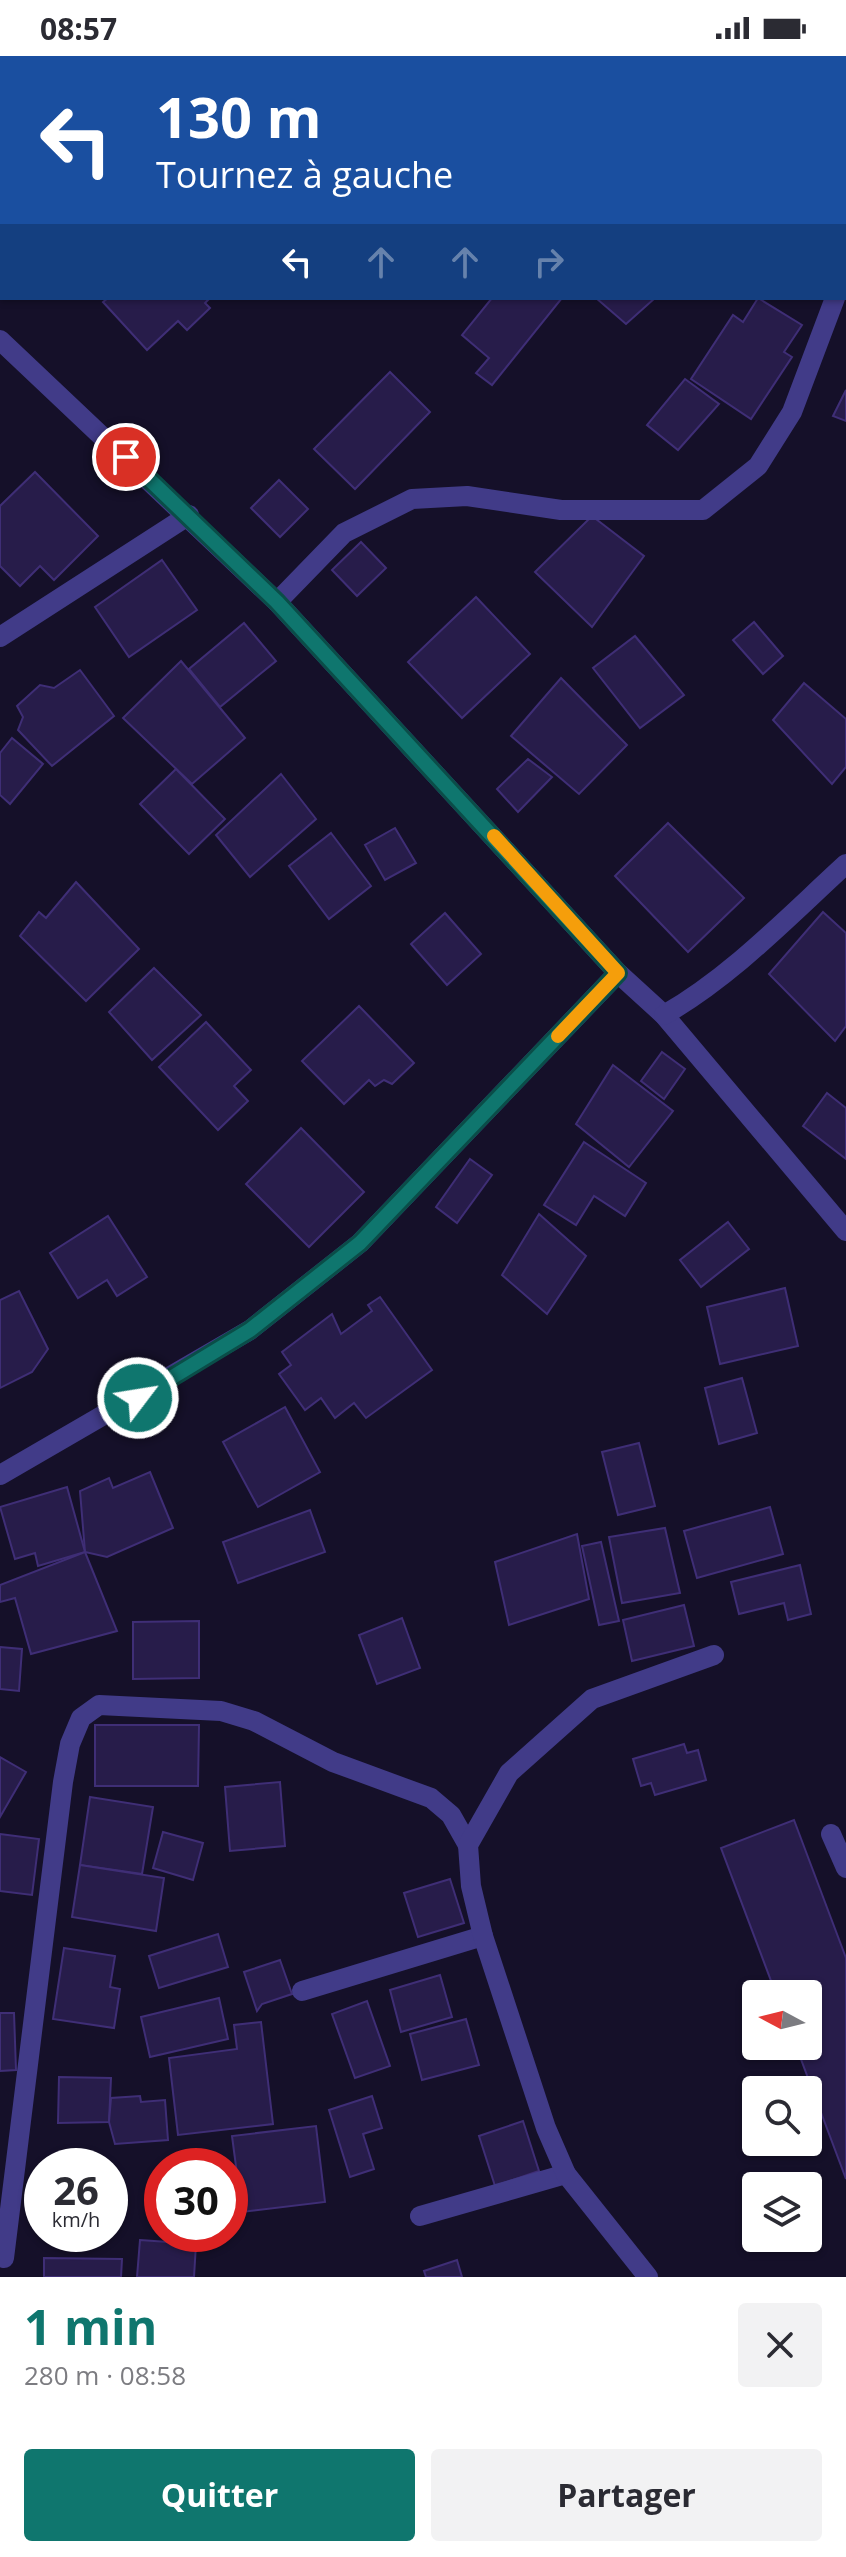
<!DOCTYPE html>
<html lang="fr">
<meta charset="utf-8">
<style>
body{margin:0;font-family:"Open Sans",sans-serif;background:#f2f2f3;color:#2b2b33;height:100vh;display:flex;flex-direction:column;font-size:30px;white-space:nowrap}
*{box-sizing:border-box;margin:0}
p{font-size:26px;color:#7c7c81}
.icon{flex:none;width:44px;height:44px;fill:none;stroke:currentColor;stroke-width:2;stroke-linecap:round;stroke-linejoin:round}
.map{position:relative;height:2221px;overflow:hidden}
.panel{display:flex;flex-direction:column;background:#fff;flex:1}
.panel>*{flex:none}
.banner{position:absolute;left:0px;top:0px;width:846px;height:244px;box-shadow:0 2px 6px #0004;background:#1a4fa0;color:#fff;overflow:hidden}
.needle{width:52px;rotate:277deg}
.controls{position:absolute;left:742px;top:1924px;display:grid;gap:16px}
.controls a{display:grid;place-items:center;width:80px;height:80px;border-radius:8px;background:#fff;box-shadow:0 2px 6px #0004;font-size:40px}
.speed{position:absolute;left:24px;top:2092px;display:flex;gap:16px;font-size:40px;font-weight:700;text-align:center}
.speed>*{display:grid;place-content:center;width:104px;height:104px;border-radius:50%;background:#fff;box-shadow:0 2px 6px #0004;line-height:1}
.speed small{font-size:20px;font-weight:400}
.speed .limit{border:12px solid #d22;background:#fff;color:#111}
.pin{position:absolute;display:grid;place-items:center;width:68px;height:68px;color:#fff;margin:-34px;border:4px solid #fff;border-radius:50%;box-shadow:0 2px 8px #0007}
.me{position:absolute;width:88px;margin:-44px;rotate:59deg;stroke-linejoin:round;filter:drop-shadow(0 0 6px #0008)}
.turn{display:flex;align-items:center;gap:28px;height:168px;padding:0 24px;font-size:36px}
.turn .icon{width:104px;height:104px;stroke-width:2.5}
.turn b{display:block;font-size:56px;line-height:68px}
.lanes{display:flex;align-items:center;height:76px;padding:0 24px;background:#0003;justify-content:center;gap:40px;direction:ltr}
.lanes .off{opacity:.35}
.round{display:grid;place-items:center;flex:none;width:84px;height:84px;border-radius:8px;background:#f2f2f3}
.summary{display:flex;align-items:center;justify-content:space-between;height:136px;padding:0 24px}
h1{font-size:48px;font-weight:700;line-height:60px;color:#0f766e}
.button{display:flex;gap:16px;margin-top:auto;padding:16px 24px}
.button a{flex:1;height:92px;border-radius:8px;background:#0f766e;color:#fff;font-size:32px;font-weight:700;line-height:92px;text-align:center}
.button a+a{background:#f2f2f3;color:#2b2b33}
.status{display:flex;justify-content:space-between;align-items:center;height:56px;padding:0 40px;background:#fff;direction:ltr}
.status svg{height:22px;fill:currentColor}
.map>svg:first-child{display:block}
.building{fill:#271c4a;stroke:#3f2e76;stroke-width:2}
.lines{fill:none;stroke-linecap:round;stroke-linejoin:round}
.minor{stroke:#413b88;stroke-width:20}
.route-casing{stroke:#0a4d48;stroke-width:20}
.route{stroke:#0f766e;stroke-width:14}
.slow{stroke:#f59e0b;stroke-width:14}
</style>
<div class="status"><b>08:57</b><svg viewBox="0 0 49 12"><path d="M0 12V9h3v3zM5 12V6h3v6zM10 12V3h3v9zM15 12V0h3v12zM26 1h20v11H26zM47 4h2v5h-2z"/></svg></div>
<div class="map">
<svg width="846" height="2221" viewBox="0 0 846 2221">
<rect width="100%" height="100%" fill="#151029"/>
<g class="building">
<polygon points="781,0 846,0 846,17 844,23 844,2"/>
<polygon points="108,242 210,242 205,247 210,252 187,274 178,265 147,294 103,246"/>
<polygon points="492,242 562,242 492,329 476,317 489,302 462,279"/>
<polygon points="596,242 655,242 626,268"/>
<polygon points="758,242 802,269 784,296 792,301 751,363 691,323 733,259 743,266"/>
<polygon points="390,316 430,356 355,433 314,393"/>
<polygon points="685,323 719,348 678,394 647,369"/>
<polygon points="846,334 846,365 833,360"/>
<polygon points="35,416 98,480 54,524 40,510 20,530 0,510 0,450"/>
<polygon points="279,424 308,453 280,481 251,452"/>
<polygon points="592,460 644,500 592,571 535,516"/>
<polygon points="361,486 386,512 357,540 332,514"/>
<polygon points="162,504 197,554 129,601 95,551"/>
<polygon points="476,541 530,598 462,662 408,606"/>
<polygon points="754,566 783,600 763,618 733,584"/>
<polygon points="244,567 276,605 220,651 189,613"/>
<polygon points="635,580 684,639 640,672 593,612"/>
<polygon points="181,605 245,682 192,728 123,662"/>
<polygon points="80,614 114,660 52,710 18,674 23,661 17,650 40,629 54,632"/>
<polygon points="561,622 627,689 579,738 511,680"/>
<polygon points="804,627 846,663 846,711 832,728 773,664"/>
<polygon points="12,682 43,708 10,748 0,739 0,697"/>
<polygon points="528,703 552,721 518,756 497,733"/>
<polygon points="176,713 225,763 189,798 140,748"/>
<polygon points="281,718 316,763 250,821 216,779"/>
<polygon points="668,767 744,842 688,896 615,820"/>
<polygon points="395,772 416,807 385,824 365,789"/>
<polygon points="331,777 371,830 329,863 289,810"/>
<polygon points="76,826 139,893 86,945 20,880 39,856 46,862"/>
<polygon points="823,856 846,877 846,970 835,985 769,918"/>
<polygon points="445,857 481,898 447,929 411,888"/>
<polygon points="154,912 201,959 152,1004 109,956"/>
<polygon points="359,950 414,1007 392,1028 384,1024 375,1030 369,1024 344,1048 302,1005"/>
<polygon points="206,966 251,1014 234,1030 248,1045 218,1074 159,1011"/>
<polygon points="662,996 685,1013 664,1043 641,1025"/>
<polygon points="613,1009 673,1055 629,1111 576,1068"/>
<polygon points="827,1037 846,1052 846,1103 803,1070"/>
<polygon points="301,1072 364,1136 309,1191 246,1128"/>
<polygon points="584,1086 646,1127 625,1160 594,1140 576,1169 544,1149"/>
<polygon points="470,1103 492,1119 457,1167 436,1151"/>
<polygon points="539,1158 586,1200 547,1258 502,1219"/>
<polygon points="108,1160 147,1221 117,1240 107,1224 78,1242 50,1197"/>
<polygon points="728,1166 749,1193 701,1231 680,1204"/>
<polygon points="785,1232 798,1290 720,1308 707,1251"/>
<polygon points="19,1235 48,1293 32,1316 0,1332 0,1244"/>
<polygon points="380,1241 432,1314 366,1362 354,1347 335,1362 321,1342 305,1354 279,1318 291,1309 282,1296 332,1258 341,1278 372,1255 368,1249"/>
<polygon points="742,1322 757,1377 719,1388 705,1332"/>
<polygon points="285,1351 320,1416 258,1451 223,1386"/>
<polygon points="639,1387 655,1450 618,1459 602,1396"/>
<polygon points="150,1416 173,1472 107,1501 85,1496 80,1435 109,1422 113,1432"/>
<polygon points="67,1431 85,1496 38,1510 35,1497 15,1503 0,1451"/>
<polygon points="770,1451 783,1498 697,1522 684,1475"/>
<polygon points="310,1454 325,1496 238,1527 223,1486"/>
<polygon points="665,1472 680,1537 622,1547 609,1481"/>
<polygon points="577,1478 589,1543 509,1569 495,1506"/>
<polygon points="601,1486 619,1565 599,1569 582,1490"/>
<polygon points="85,1496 117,1575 31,1598 15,1542 0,1546 0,1529"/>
<polygon points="800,1509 811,1558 788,1564 784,1547 739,1558 731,1526"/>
<polygon points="684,1549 694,1590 632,1605 623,1564"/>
<polygon points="402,1562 420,1612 377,1628 359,1579"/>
<polygon points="199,1565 199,1622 133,1623 133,1566"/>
<polygon points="0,1591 22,1593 19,1635 0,1633"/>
<polygon points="95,1669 199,1669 198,1730 95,1730"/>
<polygon points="684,1688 687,1697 698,1694 706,1724 655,1739 651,1727 641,1730 633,1703"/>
<polygon points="0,1701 26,1716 0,1761"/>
<polygon points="280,1726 285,1790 230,1795 225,1731"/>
<polygon points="90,1741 153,1751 142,1818 80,1809"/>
<polygon points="794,1764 846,1902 846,2123 796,1990 808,1990 808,1938 776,1938 721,1792"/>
<polygon points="163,1776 203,1787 193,1824 153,1812"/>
<polygon points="0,1778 39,1783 32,1839 0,1835"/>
<polygon points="80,1809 164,1822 156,1875 72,1861"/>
<polygon points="450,1823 464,1867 418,1881 404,1837"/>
<polygon points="218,1878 228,1911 159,1932 149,1900"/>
<polygon points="64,1892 115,1900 110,1931 120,1933 114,1972 53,1963"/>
<polygon points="280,1904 292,1938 262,1948 257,1955 244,1916"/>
<polygon points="440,1919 452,1961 401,1976 390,1934"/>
<polygon points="219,1942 228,1983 150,2001 141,1961"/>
<polygon points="367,1945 390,2010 355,2022 332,1958"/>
<polygon points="0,1957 14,1957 16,2014 0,2015"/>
<polygon points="466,1963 479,2009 422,2024 410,1978"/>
<polygon points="261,1966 273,2068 178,2079 169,2002 237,1993 234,1969"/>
<polygon points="59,2021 111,2022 109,2066 58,2067"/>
<polygon points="140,2040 141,2046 165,2044 168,2084 115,2088 109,2066 111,2042"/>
<polygon points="372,2040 382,2072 363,2078 374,2113 350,2121 329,2054"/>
<polygon points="523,2065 539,2115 495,2130 479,2080"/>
<polygon points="316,2070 325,2146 242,2156 232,2080"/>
<polygon points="140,2184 196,2188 194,2221 137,2221"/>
<polygon points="44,2202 122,2203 121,2221 44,2221"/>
<polygon points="457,2204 462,2221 426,2221 424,2215"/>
</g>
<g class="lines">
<g class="minor">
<polyline points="844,218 846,213"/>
<polyline points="0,284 277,546 618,917 664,959 846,1175"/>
<polyline points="277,546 344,477 412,443 467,440 561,454 703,454 758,410 792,356 835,242"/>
<polyline points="0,581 189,459"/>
<path d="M664,959C732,920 788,861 846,808"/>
<polyline points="0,1419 250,1274 360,1187 618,917"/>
<polyline points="831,1778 846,1812"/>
<polyline points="302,1935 483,1880"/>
<polyline points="420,2160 566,2118"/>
<polyline points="4,2202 63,1726 70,1688 81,1662 99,1649 221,1655 254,1665 333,1706 431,1742 451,1759 468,1789"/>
<polyline points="648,2221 566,2118 546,2072 483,1880 471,1830 468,1789 509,1717 592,1643 714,1599"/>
</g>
</g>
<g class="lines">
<defs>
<polyline id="route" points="126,401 277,546 618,917 360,1187 250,1274 138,1342"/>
</defs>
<use href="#route" class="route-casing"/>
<use href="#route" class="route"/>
<polyline class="slow" points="494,780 618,917 558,980"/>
</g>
</svg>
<div class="controls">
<a><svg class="needle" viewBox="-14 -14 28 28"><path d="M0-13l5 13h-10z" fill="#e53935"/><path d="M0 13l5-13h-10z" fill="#7c7c81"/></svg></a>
<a><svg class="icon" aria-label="search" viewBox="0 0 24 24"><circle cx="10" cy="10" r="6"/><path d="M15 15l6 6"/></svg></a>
<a><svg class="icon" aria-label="layers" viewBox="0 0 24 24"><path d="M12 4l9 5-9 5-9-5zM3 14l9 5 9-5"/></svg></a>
</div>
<div class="speed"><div>26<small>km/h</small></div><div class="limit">30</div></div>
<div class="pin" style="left:126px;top:401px;background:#d93025"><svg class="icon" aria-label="arrive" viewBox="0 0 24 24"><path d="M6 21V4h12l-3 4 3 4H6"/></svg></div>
<svg class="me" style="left:138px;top:1342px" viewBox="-20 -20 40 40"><circle r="17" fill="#0f766e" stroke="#fff" stroke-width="3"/><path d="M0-11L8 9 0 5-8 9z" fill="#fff"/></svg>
<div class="banner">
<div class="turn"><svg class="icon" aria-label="left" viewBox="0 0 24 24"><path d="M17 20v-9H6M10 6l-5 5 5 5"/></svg><div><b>130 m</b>Tournez à gauche</div></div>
<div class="lanes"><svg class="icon" aria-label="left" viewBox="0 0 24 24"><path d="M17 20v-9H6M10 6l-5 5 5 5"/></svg><svg class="icon off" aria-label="ahead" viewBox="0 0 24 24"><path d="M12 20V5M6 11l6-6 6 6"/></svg><svg class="icon off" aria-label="ahead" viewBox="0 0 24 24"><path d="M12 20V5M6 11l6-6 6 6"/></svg><svg class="icon off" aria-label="right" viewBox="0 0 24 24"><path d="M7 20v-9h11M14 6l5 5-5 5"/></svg></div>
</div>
</div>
<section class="panel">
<div class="summary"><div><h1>1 min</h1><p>280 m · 08:58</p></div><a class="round"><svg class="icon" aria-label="close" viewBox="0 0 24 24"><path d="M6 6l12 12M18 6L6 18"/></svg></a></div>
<div class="button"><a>Quitter</a><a>Partager</a></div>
</section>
